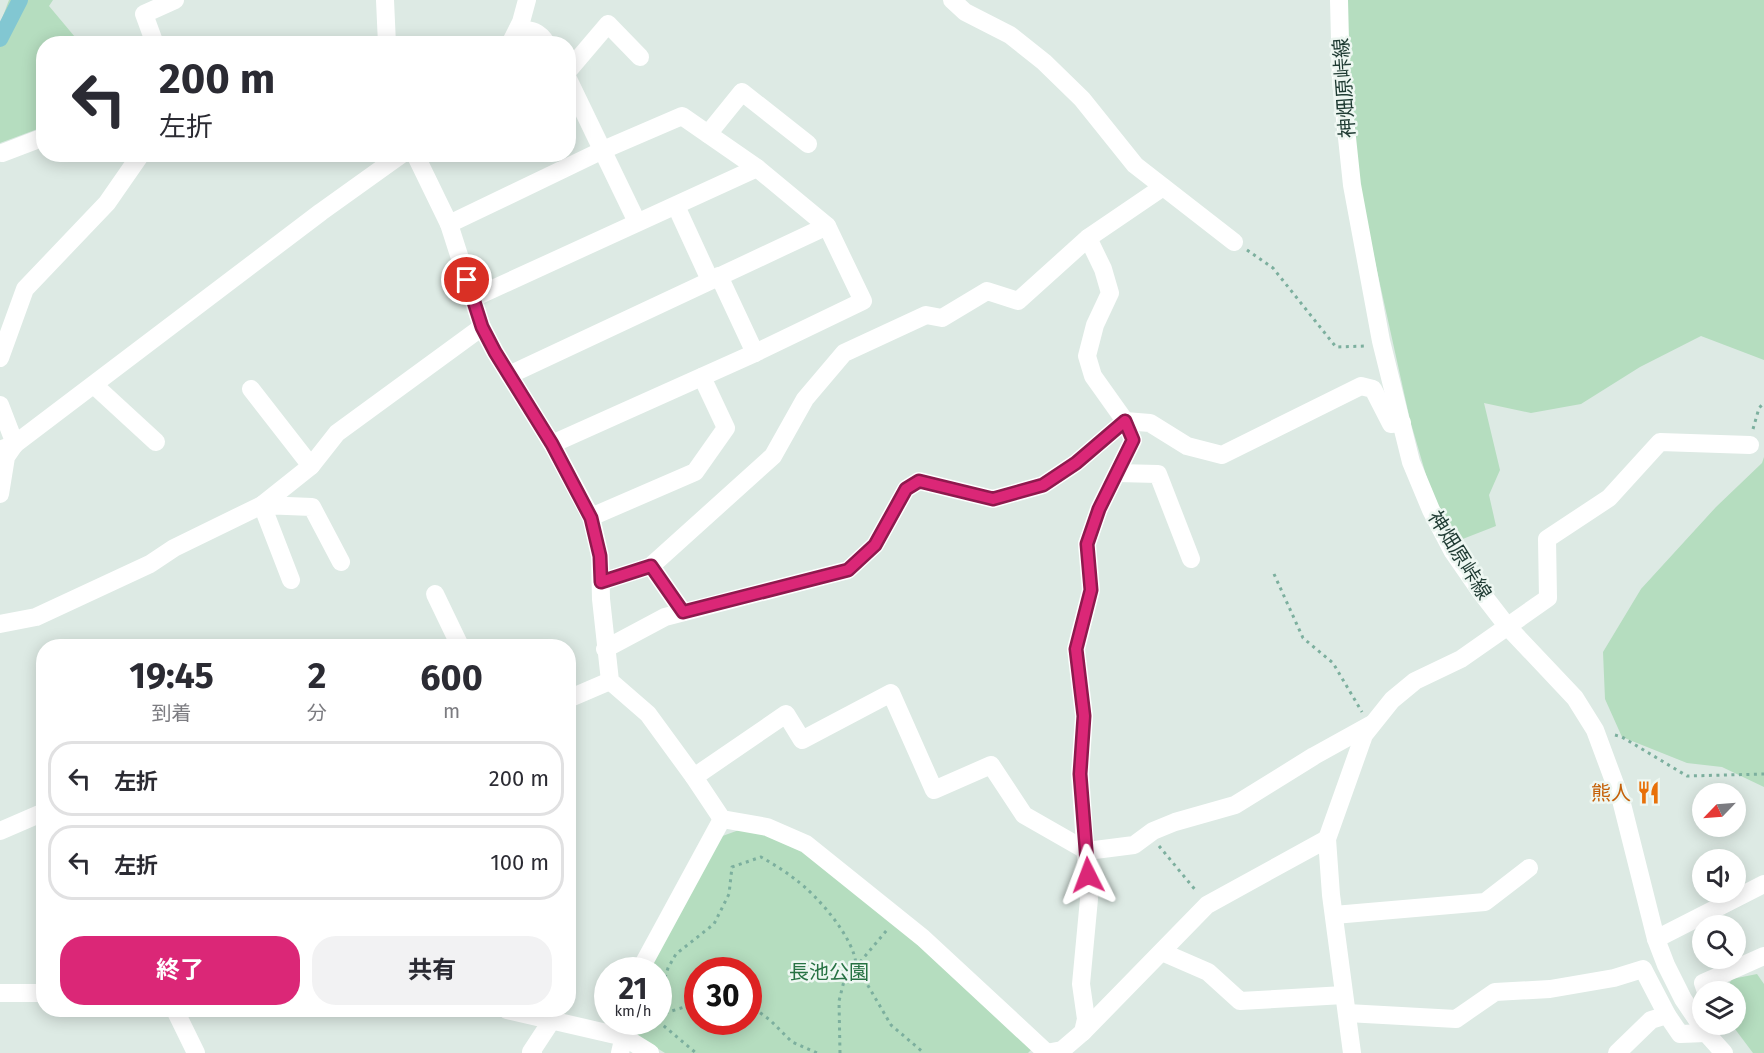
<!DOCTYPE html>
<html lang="ja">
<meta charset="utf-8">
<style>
body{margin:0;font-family:"Fira Sans","Noto Sans JP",sans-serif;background:#f2f2f3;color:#2b2b33;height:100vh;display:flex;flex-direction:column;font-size:22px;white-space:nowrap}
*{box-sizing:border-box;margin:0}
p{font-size:20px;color:#7c7c81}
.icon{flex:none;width:33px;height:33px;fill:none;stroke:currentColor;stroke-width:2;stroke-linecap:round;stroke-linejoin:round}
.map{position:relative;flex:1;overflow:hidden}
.details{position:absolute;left:36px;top:639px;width:540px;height:378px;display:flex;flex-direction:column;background:#fff;border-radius:24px;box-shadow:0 3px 15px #0003}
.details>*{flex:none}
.hud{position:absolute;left:36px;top:36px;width:540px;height:126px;border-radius:24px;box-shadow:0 3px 15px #0003;background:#fff;color:#2b2b33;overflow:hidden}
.needle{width:39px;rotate:245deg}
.tools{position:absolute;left:1692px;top:783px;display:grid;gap:12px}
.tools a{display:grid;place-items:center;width:54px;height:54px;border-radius:50%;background:#fff;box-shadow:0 3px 15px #0003;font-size:30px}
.speed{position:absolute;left:594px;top:957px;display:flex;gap:12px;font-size:30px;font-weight:700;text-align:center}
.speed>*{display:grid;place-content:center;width:78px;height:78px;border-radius:50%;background:#fff;box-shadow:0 3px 15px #0003;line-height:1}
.speed small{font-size:15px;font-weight:400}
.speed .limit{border:9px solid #d22;background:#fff;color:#111}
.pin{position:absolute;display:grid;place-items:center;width:51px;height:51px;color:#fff;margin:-26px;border:3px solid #fff;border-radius:50%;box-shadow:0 2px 6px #0007}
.me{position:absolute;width:66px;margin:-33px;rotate:357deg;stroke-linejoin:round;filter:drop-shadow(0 0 4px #0008)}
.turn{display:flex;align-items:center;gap:21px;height:126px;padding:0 24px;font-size:27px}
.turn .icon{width:78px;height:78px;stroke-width:2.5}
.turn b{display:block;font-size:42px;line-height:51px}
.eta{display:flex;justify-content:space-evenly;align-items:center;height:102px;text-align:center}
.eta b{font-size:36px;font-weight:700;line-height:42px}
.action{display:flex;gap:12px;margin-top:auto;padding:12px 24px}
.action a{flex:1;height:69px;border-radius:24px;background:#db2777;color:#fff;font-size:24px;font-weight:700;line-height:69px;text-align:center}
.action a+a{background:#f2f2f3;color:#2b2b33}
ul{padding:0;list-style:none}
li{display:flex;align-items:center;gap:18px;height:75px;margin:0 12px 9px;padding:0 12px;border:3px solid #e1e1e2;border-radius:24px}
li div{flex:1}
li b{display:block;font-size:22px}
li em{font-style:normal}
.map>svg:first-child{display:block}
.green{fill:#b5ddbf;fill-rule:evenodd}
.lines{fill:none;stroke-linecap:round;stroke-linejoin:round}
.canal{stroke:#82c7d2;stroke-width:16}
.path{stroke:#7caf9e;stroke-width:3;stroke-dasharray:3 4.5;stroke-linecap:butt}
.minor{stroke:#fff;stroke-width:18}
.route-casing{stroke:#8e194d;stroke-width:15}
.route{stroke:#db2777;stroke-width:10}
.labels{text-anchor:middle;stroke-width:5;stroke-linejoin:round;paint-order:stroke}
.street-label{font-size:20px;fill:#1e3a32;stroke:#eef7f2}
.food-label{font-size:20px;fill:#c56008;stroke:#eef7f2;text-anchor:end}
.park-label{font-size:20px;fill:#277243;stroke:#eef7f2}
</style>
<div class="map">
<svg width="1764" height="1053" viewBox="0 0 1764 1053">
<rect width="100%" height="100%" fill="#ddeae4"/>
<g class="green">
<polygon points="9,0 53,0 49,6 80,43 44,44 43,127 0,143 0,24"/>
<polygon points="1346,0 1764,0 1764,360 1701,336 1640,367 1581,404 1531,413 1484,403 1500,470 1489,495 1496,526 1455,542 1435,506 1410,420 1374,257 1359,181 1351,123"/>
<polygon points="1764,457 1764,787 1722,767 1687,763 1622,737 1605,699 1603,652 1641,589 1716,507 1762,463"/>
<path d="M739,830L765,832L803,849L887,915L1032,1049L1028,1053H665L639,1037L631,1022H658V970H644L717,838ZM698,970H748V1022H698Z"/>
<polygon points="1757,974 1764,984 1764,1053 1753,1053 1732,1025 1736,1024 1736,992 1724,992 1732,979"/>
</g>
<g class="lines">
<polyline class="canal" points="0,39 20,0"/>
<g class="path">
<polyline points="1247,250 1273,268 1336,347 1365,346"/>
<polyline points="1753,429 1759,408 1764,403"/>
<polyline points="1274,574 1303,638 1333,663 1362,712"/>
<polyline points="1615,735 1622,737 1687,776 1764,774"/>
<polyline points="1159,846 1197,892"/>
<path d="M658,999L668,968L676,954L714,924L729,894L732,867L761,857C773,864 785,871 796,880C817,895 855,939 856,965L891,1025L924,1053"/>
<polyline points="748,1004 770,1020 792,1042 817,1053"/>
<polyline points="658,1015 698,1003"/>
<polyline points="658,1021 696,1053"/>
<polyline points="840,1053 839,1001 844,981 887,930"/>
</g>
<g class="minor">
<polyline points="385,0 387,44"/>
<polyline points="952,0 965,12 1010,35 1044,62 1082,99 1135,165 1234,242"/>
<polyline points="1339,0 1341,81 1352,185 1381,341 1411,462 1431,510 1453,552 1480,591 1507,626 1575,698 1595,730 1621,800 1656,939 1666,965 1683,999 1706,1033 1724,1053"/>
<path d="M518,29C532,30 539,31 547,44"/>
<polyline points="155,44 144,14 175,0"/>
<polyline points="510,44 521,22 527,0"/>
<polyline points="568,71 608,24 640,57"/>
<polyline points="568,79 637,222"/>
<polyline points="708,134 742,92 808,144"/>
<polyline points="2,153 44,137"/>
<polyline points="415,154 449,224 482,327 495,352 552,444 591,517 600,556 601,599 610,681 648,714 694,777 722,819 767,827 806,844 923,938 1047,1053"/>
<polyline points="676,206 710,280"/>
<polyline points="449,224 603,150 682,116 757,168 827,226 863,301 755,353 552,444"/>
<polyline points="719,276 755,353"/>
<polyline points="473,298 757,168"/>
<polyline points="0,358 25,289 107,203 141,154"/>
<polyline points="509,375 827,226"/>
<polyline points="94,385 156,442"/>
<polyline points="251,389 311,466"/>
<polyline points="0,405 15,444"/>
<polyline points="0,450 15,444 321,212 402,154"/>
<polyline points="1117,473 1158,474 1191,559"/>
<polyline points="0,494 6,457 15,444"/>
<polyline points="591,517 695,472 726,428 702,377"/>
<polyline points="651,566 683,612"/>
<polyline points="291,580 262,505 312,507 341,562"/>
<polyline points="601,582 651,566 773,456 805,399 844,353 926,315 942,318 987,291 1018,301 1088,238 1163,187"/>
<polyline points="435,594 460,646"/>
<polyline points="0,624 36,617 150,564 174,548 262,505 311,466 337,433 482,327"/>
<polyline points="605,649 665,617 848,570 875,545 906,489 919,481 993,499 1043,485 1076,463 1125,421 1150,423 1187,446 1222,455 1361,386 1373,389 1391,424 1402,423"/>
<polyline points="568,699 610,681"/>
<polyline points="694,777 786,714 802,740 891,693 934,790 991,765 1024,815 1087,851 1134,845 1153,831 1175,822 1235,805 1314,756 1370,725"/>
<polyline points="0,831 44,812"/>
<polyline points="1334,915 1485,902 1529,868"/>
<polyline points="1656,939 1764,884"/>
<polyline points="1162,952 1208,972 1240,1001 1344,995"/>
<polyline points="640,970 722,819"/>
<polyline points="1706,992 1703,983 1764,956"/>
<polyline points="0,993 44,993"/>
<polyline points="175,1010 196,1053"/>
<polyline points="507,1010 624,1037 650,1053"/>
<polyline points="1347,1013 1456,1019 1495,992 1550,989 1614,978 1643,969 1667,1015"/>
<polyline points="1083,1032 1086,1019 1081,984 1089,899 1080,774 1084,716 1076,649 1091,590 1087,544 1099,509 1133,440 1125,421 1093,376 1087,356 1095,325 1110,293 1103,269 1088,238"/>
<polyline points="533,1053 531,1052 552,1020"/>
<polyline points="620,1053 627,1022"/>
<polyline points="1046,1053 1062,1050 1083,1032 1207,905 1327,839"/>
<polyline points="1352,1053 1331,895 1327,839 1364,735 1392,700 1415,681 1461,659 1548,598 1547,539 1609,498 1660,442 1750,445"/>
<polyline points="1617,1053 1651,1020 1667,1015 1680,1034 1706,1033 1709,1026"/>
</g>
</g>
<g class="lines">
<defs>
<polyline id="route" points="467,280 482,327 495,352 552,444 591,518 600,556 601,582 651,566 683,612 848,570 875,545 906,489 919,481 993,499 1043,485 1076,463 1125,421 1133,440 1099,509 1087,544 1091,590 1076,649 1084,716 1080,774 1088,875"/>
</defs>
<use href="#route" class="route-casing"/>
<use href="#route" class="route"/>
</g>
<defs>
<symbol id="restaurant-bare" viewBox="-9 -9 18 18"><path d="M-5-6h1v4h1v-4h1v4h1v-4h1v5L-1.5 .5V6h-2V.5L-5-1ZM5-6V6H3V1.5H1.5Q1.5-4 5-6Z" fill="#e8710a" stroke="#eef7f2" stroke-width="2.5" paint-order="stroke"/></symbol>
</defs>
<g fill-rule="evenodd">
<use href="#restaurant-bare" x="1632" y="776" width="33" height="33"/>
</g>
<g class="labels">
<g class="street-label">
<text transform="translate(1344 88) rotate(-94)" y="7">神畑原峠線</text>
<text transform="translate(1460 555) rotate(58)" y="7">神畑原峠線</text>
</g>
<g class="food-label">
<text x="1631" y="800">熊人</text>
</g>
<g class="park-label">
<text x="829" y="979">長池公園</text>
</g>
</g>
</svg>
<div class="tools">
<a><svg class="needle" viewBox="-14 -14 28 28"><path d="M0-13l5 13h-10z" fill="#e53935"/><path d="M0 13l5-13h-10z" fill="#7c7c81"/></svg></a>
<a><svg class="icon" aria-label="sound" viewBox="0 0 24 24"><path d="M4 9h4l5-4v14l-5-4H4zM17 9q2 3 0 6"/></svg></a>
<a><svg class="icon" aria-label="search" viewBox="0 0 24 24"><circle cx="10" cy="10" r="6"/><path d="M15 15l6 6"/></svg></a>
<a><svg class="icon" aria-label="layers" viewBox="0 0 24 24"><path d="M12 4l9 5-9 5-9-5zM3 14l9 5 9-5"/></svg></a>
</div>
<div class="speed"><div>21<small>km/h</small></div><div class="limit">30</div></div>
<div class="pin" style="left:467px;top:280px;background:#d93025"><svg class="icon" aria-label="arrive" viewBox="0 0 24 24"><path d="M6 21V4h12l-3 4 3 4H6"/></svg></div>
<svg class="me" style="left:1088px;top:875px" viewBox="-20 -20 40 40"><path d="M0-17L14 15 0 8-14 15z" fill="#db2777" stroke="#fff" stroke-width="4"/></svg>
<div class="hud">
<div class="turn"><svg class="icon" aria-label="left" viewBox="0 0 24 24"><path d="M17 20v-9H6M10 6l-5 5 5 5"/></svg><div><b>200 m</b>左折</div></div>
</div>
<section class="details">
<div class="eta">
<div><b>19:45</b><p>到着</p></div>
<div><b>2</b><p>分</p></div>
<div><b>600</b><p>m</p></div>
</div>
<ul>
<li><svg class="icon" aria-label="left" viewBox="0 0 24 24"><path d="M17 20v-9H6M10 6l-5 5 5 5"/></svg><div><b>左折</b></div><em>200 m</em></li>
<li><svg class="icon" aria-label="left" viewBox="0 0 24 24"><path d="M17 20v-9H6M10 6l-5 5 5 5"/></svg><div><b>左折</b></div><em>100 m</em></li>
</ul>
<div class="action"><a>終了</a><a>共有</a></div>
</section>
</div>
